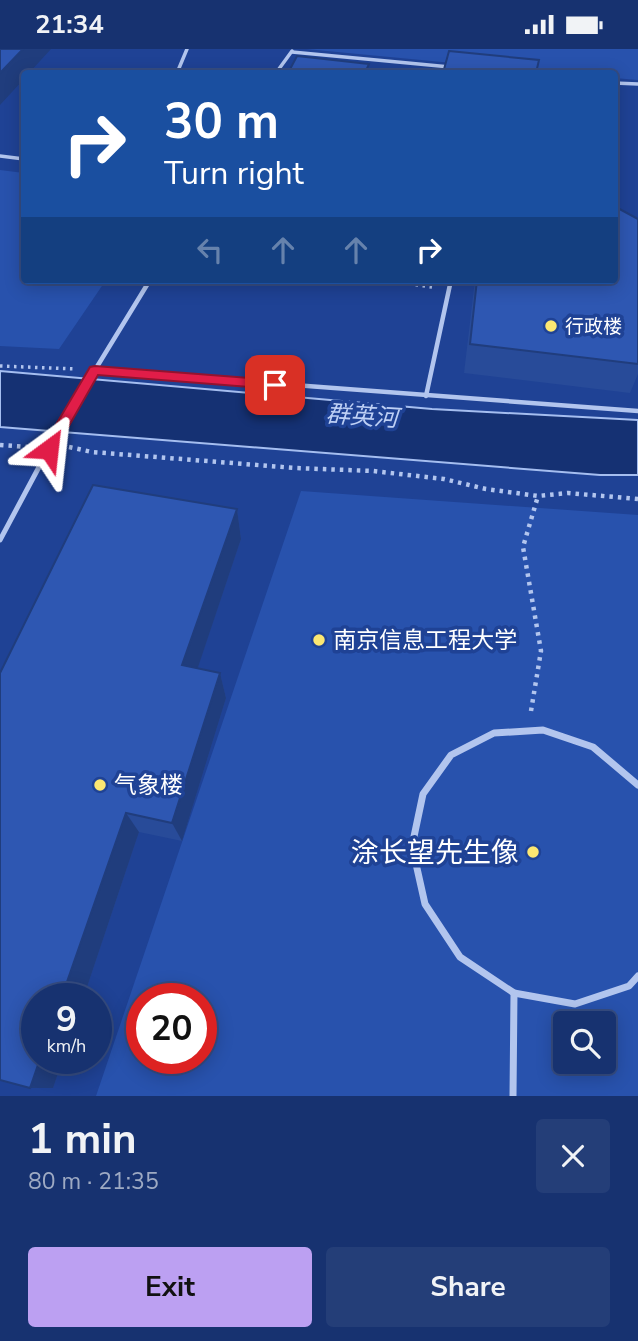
<!DOCTYPE html>
<meta charset="utf-8">
<style>
body{margin:0;font-family:"Nunito Sans","Noto Sans SC",sans-serif;background:#243e78;color:#f1f3f6;height:100vh;display:flex;flex-direction:column;font-size:26px;white-space:nowrap}
*{box-sizing:border-box;margin:0}
p{font-size:23px;color:#9eaac3}
.icon{flex:none;width:38px;height:38px;fill:none;stroke:currentColor;stroke-width:2;stroke-linecap:round;stroke-linejoin:round}
.map{position:relative;height:1047px;overflow:hidden}
.details{display:flex;flex-direction:column;background:#173270;flex:1}
.details>*{flex:none}
.hud{position:absolute;left:21px;top:21px;width:597px;height:214px;border-radius:7px;box-shadow:0 4px 18px #0003,0 0 0 2px #364d83;background:#1a4fa0;color:#fff;overflow:hidden}
.buttons{position:absolute;left:553px;top:962px;display:grid;gap:14px}
.buttons a{display:grid;place-items:center;width:63px;height:63px;border-radius:7px;background:#173270;box-shadow:0 4px 18px #0003,0 0 0 2px #364d83;font-size:35px}
.speed{position:absolute;left:21px;top:934px;display:flex;gap:14px;font-size:35px;font-weight:700;text-align:center}
.speed>*{display:grid;place-content:center;width:91px;height:91px;border-radius:50%;background:#173270;box-shadow:0 4px 18px #0003,0 0 0 2px #364d83;line-height:1}
.speed small{font-size:18px;font-weight:400}
.speed .limit{border:10px solid #d22;background:#fff;color:#111}
.pin{position:absolute;display:grid;place-items:center;width:60px;height:60px;color:#fff;margin:-30px;border-radius:14px;box-shadow:0 4px 10px #0006}
.me{position:absolute;width:77px;margin:-38px;rotate:30deg;stroke-linejoin:round;filter:drop-shadow(0 0 5px #0008)}
.turn{display:flex;align-items:center;gap:24px;height:147px;padding:0 28px;font-size:32px}
.turn .icon{width:91px;height:91px;stroke-width:2.5}
.turn b{display:block;font-size:49px;line-height:60px}
.lanes{display:flex;align-items:center;height:66px;padding:0 28px;background:#0003;justify-content:center;gap:35px;direction:ltr}
.lanes .off{opacity:.35}
.round{display:grid;place-items:center;flex:none;width:74px;height:74px;border-radius:7px;background:#243e78}
.head{display:flex;align-items:center;justify-content:space-between;height:119px;padding:0 28px}
h1{font-size:42px;font-weight:700;line-height:52px}
.primary-button{display:flex;gap:14px;margin-top:auto;padding:14px 28px}
.primary-button a{flex:1;height:80px;border-radius:7px;background:#bca0f2;color:#111;font-size:28px;font-weight:700;line-height:80px;text-align:center}
.primary-button a+a{background:#243e78;color:#f1f3f6}
.status{display:flex;justify-content:space-between;align-items:center;height:49px;padding:0 35px;background:#173270;direction:ltr}
.status svg{height:19px;fill:currentColor}
.map>svg:first-child{display:block}
.green{fill:#2852ad;fill-rule:evenodd}
.water{fill:#153173;stroke:#a5bef0;stroke-width:2}
.lines{fill:none;stroke-linecap:round;stroke-linejoin:round}
.path-far1{stroke:#b2c5ee;stroke-width:3.5;stroke-dasharray:2.5 4.5;stroke-linecap:butt}
.path{stroke:#b2c5ee;stroke-width:4.5;stroke-dasharray:3.5 5;stroke-linecap:butt}
.service-far3{stroke:#b2c5ee;stroke-width:3.5}
.service-far2{stroke:#b2c5ee;stroke-width:4.5}
.service-far1{stroke:#b2c5ee;stroke-width:5}
.service{stroke:#b2c5ee;stroke-width:7}
.service-bridge-far1{stroke:#b2c5ee;stroke-width:4.5}
.service-bridge{stroke:#b2c5ee;stroke-width:5}
.wall{fill:#284b99}
.shaded-wall{fill:#203d7d}
.building{fill:#2e57b2;stroke:#203d7d;stroke-width:2}
.route{fill:#e11d48;stroke:#92132f;stroke-width:2}
.poi-dot{fill:#fce772;stroke:#1f4295;stroke-width:2.5}
.labels{text-anchor:middle;stroke-width:7;stroke-linejoin:round;paint-order:stroke}
.far-poi-label{font-size:19px;fill:#fff;stroke:#1f4295;text-anchor:start}
.poi-label{font-size:23px;fill:#fff;stroke:#1f4295;text-anchor:start}
.water-label{font-size:24px;font-style:italic;fill:#bed0f5;stroke:#1f4295}
.near-poi-label{font-size:28px;fill:#fff;stroke:#1f4295;text-anchor:end}
</style>
<div class="status"><b>21:34</b><svg viewBox="0 0 49 12"><path d="M0 12V9h3v3zM5 12V6h3v6zM10 12V3h3v9zM15 12V0h3v12zM26 1h20v11H26zM47 4h2v5h-2z"/></svg></div>
<div class="map">
<svg width="638" height="1047" viewBox="0 0 638 1047">
<rect width="100%" height="100%" fill="#1f4295"/>
<g class="green">
<polygon points="306,0 638,0 638,31 614,29 614,24 558,24"/>
<polygon points="0,121 24,124 24,231 106,231 59,300 0,297"/>
<path d="M301,442L638,466V1047H96ZM142,950H201V1010H142ZM565,975H604V1013H565Z"/>
</g>
<polygon class="water" points="0,322 432,360 638,371 638,426 600,426 0,378"/>
<g class="lines">
<g class="path-far1">
<polyline points="381,231 432,238"/>
<polyline points="0,317 76,320"/>
</g>
<g class="path">
<polyline points="0,396 28,398"/>
<polyline points="69,398 92,403 295,419 373,422 444,430 486,440 538,447 568,444 638,450"/>
<polyline points="531,662 541,602 523,498 538,447"/>
</g>
<g class="service-far3">
<polyline points="292,3 450,18"/>
<polyline points="177,24 187,0"/>
<polyline points="276,24 292,2"/>
<polyline points="614,34 638,35"/>
<polyline points="0,107 24,110"/>
</g>
<g class="service-far2">
<polyline points="150,231 95,321 638,362"/>
<polyline points="426,347 451,231"/>
</g>
<polyline class="service-far1" points="0,491 39,418"/>
<g class="service">
<polyline points="638,736 593,698 543,681 494,684 451,706 423,745 412,797 425,855 460,908 514,944 575,955 629,937 638,927"/>
<polyline points="513,1047 514,944"/>
</g>
<polyline class="service-bridge-far1" points="52,395 95,321"/>
<polyline class="service-bridge" points="39,418 53,393"/>
</g>
<g class="wall">
<polygon points="638,170 638,325 630,344 464,324 475,231 614,231"/>
<polygon points="93,436 237,460 241,490 197,620 220,624 226,649 182,792 139,783 83,950 37,950 37,1010 63,1010 53,1039 30,1039 0,1031 0,624"/>
</g>
<g class="shaded-wall">
<polygon points="23,0 51,0 29,24 24,24 24,30 0,56 0,24"/>
<polygon points="237,460 241,490 190,642 182,616"/>
<polygon points="220,624 226,649 182,792 172,774"/>
<polygon points="126,764 139,783 83,950 61,950"/>
<polygon points="40,1010 63,1010 53,1039 30,1039"/>
</g>
<g class="building">
<polygon points="0,0 23,0 0,24"/>
<polygon points="449,2 539,11 536,24 443,24"/>
<polygon points="297,7 369,15 365,24 288,24"/>
<polygon points="614,157 638,170 638,315 470,295 477,231 614,231"/>
<polygon points="93,436 237,460 182,616 220,624 172,774 126,764 61,950 37,950 37,1010 40,1010 30,1039 0,1031 0,624"/>
</g>
<polygon class="route" points="95,317 275,331 282,336 275,340 98,326 54,403 44,403 44,396 90,318"/>
<g class="poi-dot">
<circle cx="551" cy="277" r="7"/>
<circle cx="319" cy="591" r="7"/>
<circle cx="100" cy="736" r="7"/>
<circle cx="533" cy="803" r="7"/>
</g>
<g class="labels">
<g class="far-poi-label">
<text x="565" y="284">行政楼</text>
</g>
<g class="poi-label">
<text x="333" y="599">南京信息工程大学</text>
<text x="114" y="744">气象楼</text>
</g>
<g class="water-label">
<text transform="translate(362 367) rotate(4)" y="8">群英河</text>
</g>
<g class="near-poi-label">
<text x="519" y="813">涂长望先生像</text>
</g>
</g>
</svg>
<div class="buttons">
<a><svg class="icon" aria-label="search" viewBox="0 0 24 24"><circle cx="10" cy="10" r="6"/><path d="M15 15l6 6"/></svg></a>
</div>
<div class="speed"><div>9<small>km/h</small></div><div class="limit">20</div></div>
<div class="pin" style="left:275px;top:336px;background:#d93025"><svg class="icon" aria-label="arrive" viewBox="0 0 24 24"><path d="M6 21V4h12l-3 4 3 4H6"/></svg></div>
<svg class="me" style="left:49px;top:400px" viewBox="-20 -20 40 40"><path d="M0-17L14 15 0 8-14 15z" fill="#e11d48" stroke="#fff" stroke-width="4"/></svg>
<div class="hud">
<div class="turn"><svg class="icon" aria-label="right" viewBox="0 0 24 24"><path d="M7 20v-9h11M14 6l5 5-5 5"/></svg><div><b>30 m</b>Turn right</div></div>
<div class="lanes"><svg class="icon off" aria-label="left" viewBox="0 0 24 24"><path d="M17 20v-9H6M10 6l-5 5 5 5"/></svg><svg class="icon off" aria-label="ahead" viewBox="0 0 24 24"><path d="M12 20V5M6 11l6-6 6 6"/></svg><svg class="icon off" aria-label="ahead" viewBox="0 0 24 24"><path d="M12 20V5M6 11l6-6 6 6"/></svg><svg class="icon" aria-label="right" viewBox="0 0 24 24"><path d="M7 20v-9h11M14 6l5 5-5 5"/></svg></div>
</div>
</div>
<section class="details">
<div class="head"><div><h1>1 min</h1><p>80 m · 21:35</p></div><a class="round"><svg class="icon" aria-label="close" viewBox="0 0 24 24"><path d="M6 6l12 12M18 6L6 18"/></svg></a></div>
<div class="primary-button"><a>Exit</a><a>Share</a></div>
</section>
